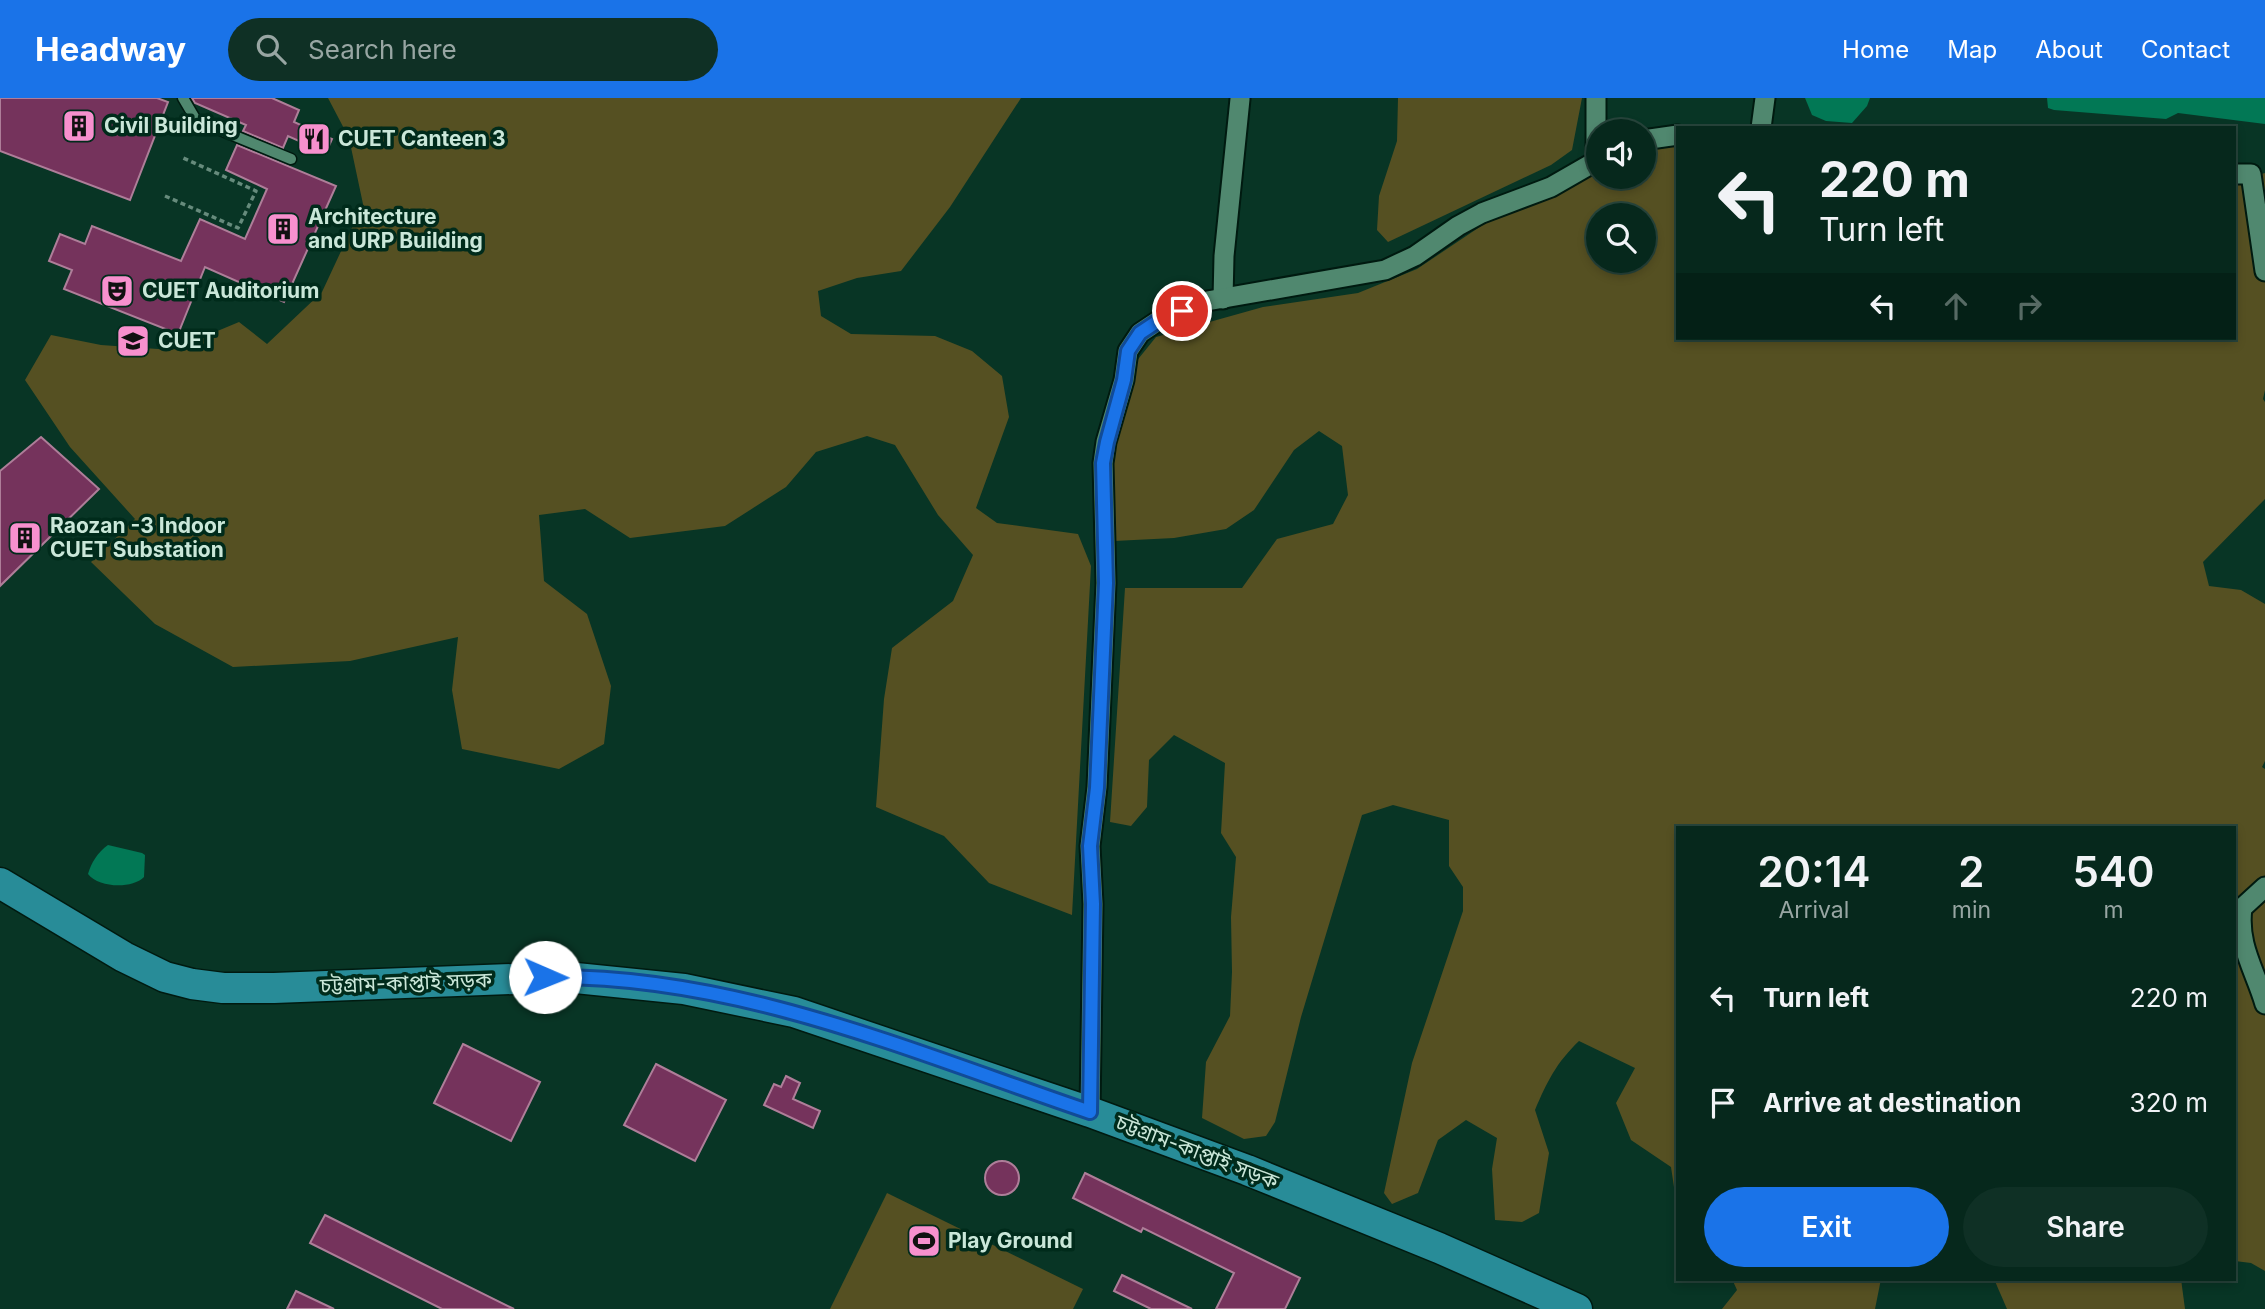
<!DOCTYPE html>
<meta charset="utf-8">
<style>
body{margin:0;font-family:Inter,"Noto Sans Bengali",sans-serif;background:#0f3025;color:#f1f3f6;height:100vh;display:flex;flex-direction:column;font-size:26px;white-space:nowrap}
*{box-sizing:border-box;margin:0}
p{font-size:23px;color:#98a6a3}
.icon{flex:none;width:38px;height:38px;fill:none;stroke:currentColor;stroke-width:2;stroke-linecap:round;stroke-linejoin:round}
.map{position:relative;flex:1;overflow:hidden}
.side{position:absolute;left:1676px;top:728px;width:560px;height:455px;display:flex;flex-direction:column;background:#06281c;border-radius:0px;box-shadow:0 4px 10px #0003,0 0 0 2px #27443b}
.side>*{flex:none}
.hud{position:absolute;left:1676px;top:28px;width:560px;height:214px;border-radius:0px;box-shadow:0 4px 10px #0003,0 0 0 2px #27443b;background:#06281c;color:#f1f3f6;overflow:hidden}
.tools{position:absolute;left:1586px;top:21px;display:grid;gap:14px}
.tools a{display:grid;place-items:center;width:70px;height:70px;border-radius:50%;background:#06281c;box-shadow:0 4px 10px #0003,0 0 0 2px #27443b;font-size:35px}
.pin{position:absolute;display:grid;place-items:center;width:60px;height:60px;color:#fff;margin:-30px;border:4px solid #fff;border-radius:50%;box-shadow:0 2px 7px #0007}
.me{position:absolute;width:77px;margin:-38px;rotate:91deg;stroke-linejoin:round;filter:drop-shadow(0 0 5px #0008)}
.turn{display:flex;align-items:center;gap:24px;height:147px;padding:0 28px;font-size:32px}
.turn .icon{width:91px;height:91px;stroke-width:2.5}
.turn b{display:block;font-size:49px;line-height:60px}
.lanes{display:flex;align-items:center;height:66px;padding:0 28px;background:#0003;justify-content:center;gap:35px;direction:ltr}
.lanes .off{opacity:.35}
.eta{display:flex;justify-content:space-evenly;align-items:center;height:119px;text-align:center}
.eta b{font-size:42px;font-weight:600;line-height:49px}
.button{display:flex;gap:14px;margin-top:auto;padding:14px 28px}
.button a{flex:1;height:80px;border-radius:42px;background:#1a73e8;color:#fff;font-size:28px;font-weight:600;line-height:80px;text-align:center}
.button a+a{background:#0f3025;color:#f1f3f6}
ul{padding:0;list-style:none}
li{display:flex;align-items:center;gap:21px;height:105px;padding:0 28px}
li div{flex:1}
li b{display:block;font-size:26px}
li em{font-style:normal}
header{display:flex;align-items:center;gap:42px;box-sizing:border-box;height:98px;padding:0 35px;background:#1a73e8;color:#fff}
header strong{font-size:33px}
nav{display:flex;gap:38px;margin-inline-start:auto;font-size:24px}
.search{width:490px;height:63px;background:#0f3025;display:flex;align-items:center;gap:18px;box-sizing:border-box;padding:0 24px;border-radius:38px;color:#98a6a3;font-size:26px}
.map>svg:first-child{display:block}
.green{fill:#555022;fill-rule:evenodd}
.water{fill:#027855}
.building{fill:#75335c;stroke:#ae7e99;stroke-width:2}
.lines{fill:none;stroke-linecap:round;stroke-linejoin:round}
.lane-casing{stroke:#001a10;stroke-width:13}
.street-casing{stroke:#001a10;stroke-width:23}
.primary-casing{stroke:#001a10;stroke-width:33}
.path{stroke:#668b7c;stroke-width:3.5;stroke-dasharray:5 3.5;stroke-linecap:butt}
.lane{stroke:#50886f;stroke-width:10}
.street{stroke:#50886f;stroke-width:19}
.primary{stroke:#288c98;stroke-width:30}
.route-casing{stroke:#114b97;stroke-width:18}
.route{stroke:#1a73e8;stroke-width:12}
.labels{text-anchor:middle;stroke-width:7;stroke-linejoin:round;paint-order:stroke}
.poi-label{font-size:21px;font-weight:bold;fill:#cae7d9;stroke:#002b1b;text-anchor:start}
.street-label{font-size:21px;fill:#cae7d9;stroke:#002b1b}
</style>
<header>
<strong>Headway</strong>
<div class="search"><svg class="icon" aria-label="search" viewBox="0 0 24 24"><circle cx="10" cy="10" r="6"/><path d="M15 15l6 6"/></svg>Search here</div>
<nav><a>Home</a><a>Map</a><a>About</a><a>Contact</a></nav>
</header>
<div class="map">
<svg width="2265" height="1211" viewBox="0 0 2265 1211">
<rect width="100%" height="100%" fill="#083525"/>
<g class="green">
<polygon points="328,0 1021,0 950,109 901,173 857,180 818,193 821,218 851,236 935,238 972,253 1002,278 1009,319 976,410 997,425 1078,436 1091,468 1072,817 989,785 944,738 876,709 884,601 892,550 953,503 973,457 938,417 895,347 867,338 816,354 786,389 725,428 630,440 585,411 539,417 544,483 587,516 611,588 604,646 559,671 462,651 452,592 458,539 350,563 233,569 155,526 91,464 135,421 70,349 25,282 51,237 101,247 172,252 239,224 267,246 322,194 363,106 349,40"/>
<polygon points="1398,0 1582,0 1572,52 1551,67 1388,144 1377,132 1379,98 1397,43"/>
<path d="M1678,45V240H2235V83L2265,75V292L2263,301L2265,304V401L2203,464L2209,488L2241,492L2265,506V663L2262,669L2265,671V1173L2251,1165L2235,1163V730H1678V1116L1671,1069L1631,1042L1616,1005L1635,970L1579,943C1556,965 1547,984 1535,1012L1549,1055L1539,1115L1522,1124L1495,1122L1492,1071L1497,1040L1466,1022L1438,1042L1418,1095L1392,1106L1384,1095L1412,965L1463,813V789L1449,768V722L1393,707L1362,717L1301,919L1275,1024L1266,1038L1244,1041L1202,1020L1206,964L1230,918L1232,874L1231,819L1236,759L1221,735L1225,665L1174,637L1149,662L1147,709L1131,728L1110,724L1125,490H1242L1277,441L1333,426L1348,397L1342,348L1319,333L1294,352L1254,412L1226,431L1174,440L1114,443L1111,369L1135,265L1156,239L1263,209L1358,195L1417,171L1487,124L1550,98L1598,70V79H1643V53ZM1598,117H1643V163H1598Z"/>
<polygon points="887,1095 1083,1191 1073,1211 830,1211"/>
<polygon points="1732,1181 1881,1181 1875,1211 1722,1211 1737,1192"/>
<polygon points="1994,1181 2181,1181 2185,1211 2007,1211"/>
</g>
<g class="water">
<polygon points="1805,0 1870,0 1867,8 1852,25 1826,23 1812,17"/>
<polygon points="2047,0 2265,0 2265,26 2178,15 2166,21 2054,12 2048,10"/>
<path d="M108,747L142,755L145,757L144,779C132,791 99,790 88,776C91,765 98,754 108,747Z"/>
</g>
<g class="building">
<polygon points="0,0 157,0 168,4 130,102 0,53"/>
<polygon points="192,0 272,0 299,12 294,24 332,41 326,55 288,38 283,50 243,33 246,27 195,5"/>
<polygon points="237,47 336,88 284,204 205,169 178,236 64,191 72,172 49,163 60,136 85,146 92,128 181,163 200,121 245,141 267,91 226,72"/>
<polygon points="41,339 99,391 0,488 0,373"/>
<polygon points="463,946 540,984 511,1043 434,1005"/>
<polygon points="656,966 726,1002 695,1063 624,1027"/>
<polygon points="786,978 800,985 793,1001 820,1013 813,1030 764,1007 774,986 781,989"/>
<circle cx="1002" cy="1080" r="17"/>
<polygon points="1085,1075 1300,1180 1285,1211 1216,1211 1234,1175 1143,1130 1141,1134 1073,1100"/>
<polygon points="325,1117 419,1164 514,1211 442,1211 310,1145"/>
<polygon points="1122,1177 1192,1211 1151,1211 1114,1193"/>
<polygon points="296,1193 334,1211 287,1211"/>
</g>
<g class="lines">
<defs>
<polyline id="lane" points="183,0 196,22 291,61"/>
<g id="street">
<polyline points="1761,30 1765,0"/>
<polyline points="1643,42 1678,37"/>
<polyline points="1596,63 1596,0"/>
<polyline points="2235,76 2251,76 2265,173"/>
<polyline points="1223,201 1224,158 1240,1"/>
<path d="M2265,789L2242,810C2237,847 2255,872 2265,906"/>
<polyline points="1090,1014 1093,806 1090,748 1097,689 1106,485 1103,365 1106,344 1124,282 1128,253 1140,235 1158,223 1207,203 1385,172 1415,158 1458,128 1482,115 1551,89 1598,62"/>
</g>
<polyline id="primary" points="0,785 124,859 165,879 192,886 223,890 274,890 566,879 684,891 794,914 1090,1014 1247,1072 1439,1150 1577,1211"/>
</defs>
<use href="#lane" class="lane-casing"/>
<use href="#street" class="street-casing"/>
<use href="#primary" class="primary-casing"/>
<polyline class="path" points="165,98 238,130 256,93 181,59"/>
<use href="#lane" class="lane"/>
<use href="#street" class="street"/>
<use href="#primary" class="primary"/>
</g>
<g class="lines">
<defs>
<path id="route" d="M545,879C735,876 913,954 1090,1014L1093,806L1090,748L1097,690L1106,485L1103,365L1107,344L1124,282L1128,253L1140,235L1158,223L1182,213"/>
</defs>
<use href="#route" class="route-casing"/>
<use href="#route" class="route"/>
</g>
<defs>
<symbol id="building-square" viewBox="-11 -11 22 22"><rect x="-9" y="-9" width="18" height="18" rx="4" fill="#f790ce" stroke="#002b1b"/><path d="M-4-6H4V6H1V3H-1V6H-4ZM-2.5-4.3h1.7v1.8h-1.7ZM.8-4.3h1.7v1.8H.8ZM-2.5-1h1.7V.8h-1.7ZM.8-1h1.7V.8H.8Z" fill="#111"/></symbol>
<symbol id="restaurant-square" viewBox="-11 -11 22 22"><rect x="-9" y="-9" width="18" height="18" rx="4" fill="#f790ce" stroke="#002b1b"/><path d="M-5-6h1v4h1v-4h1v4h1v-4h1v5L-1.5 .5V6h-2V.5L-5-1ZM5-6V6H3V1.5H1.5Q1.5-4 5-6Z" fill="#111"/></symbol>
<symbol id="theatre-square" viewBox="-11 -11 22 22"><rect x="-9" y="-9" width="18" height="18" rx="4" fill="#f790ce" stroke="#002b1b"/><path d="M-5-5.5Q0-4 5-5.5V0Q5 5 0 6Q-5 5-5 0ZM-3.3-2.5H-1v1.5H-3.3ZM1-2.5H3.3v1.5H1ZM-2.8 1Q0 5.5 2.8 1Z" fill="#111"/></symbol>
<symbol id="university-square" viewBox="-11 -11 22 22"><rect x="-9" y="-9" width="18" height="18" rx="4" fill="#f790ce" stroke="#002b1b"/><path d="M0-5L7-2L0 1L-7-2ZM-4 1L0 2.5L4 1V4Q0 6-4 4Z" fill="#111"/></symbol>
<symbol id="stadium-square" viewBox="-11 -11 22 22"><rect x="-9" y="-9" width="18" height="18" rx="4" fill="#f790ce" stroke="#002b1b"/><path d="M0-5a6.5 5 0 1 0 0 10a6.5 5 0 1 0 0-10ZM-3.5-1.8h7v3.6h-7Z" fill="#111"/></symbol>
</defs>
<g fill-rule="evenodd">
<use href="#building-square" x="60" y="9" width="38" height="38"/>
<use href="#restaurant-square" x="295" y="22" width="38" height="38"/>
<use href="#building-square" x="264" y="112" width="38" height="38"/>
<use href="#theatre-square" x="98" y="174" width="38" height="38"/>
<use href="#university-square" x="114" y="224" width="38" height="38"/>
<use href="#building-square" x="6" y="421" width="38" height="38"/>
<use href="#stadium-square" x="905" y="1124" width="38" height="38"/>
</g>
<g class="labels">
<g class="poi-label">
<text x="104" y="35">Civil Building</text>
<text x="338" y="48">CUET Canteen 3</text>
<text x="308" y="126">Architecture<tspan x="308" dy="24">and URP Building</tspan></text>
<text x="142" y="200">CUET Auditorium</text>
<text x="158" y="250">CUET</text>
<text x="50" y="435">Raozan -3 Indoor<tspan x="50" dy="24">CUET Substation</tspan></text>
<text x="948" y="1150">Play Ground</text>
</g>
<g class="street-label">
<text transform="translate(406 885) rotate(-2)" y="7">চট্টগ্রাম-কাপ্তাই সড়ক</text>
<text transform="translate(1197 1054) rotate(21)" y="7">চট্টগ্রাম-কাপ্তাই সড়ক</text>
</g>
</g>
</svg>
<div class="tools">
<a><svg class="icon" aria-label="sound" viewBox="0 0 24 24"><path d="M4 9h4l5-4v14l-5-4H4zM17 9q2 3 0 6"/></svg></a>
<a><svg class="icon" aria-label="search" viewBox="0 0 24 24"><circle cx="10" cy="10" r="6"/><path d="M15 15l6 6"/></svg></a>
</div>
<div class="pin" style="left:1182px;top:213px;background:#d93025"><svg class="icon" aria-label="arrive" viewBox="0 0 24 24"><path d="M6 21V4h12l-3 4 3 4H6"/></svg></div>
<svg class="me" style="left:545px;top:879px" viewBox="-20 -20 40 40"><circle r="19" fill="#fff"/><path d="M0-13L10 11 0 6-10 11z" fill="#1a73e8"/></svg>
<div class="hud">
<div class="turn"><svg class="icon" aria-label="left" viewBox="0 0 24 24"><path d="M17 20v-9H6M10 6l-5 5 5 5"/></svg><div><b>220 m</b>Turn left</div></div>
<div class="lanes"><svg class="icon" aria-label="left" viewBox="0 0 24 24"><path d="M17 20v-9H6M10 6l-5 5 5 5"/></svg><svg class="icon off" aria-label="ahead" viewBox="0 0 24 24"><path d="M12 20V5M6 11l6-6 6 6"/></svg><svg class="icon off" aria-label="right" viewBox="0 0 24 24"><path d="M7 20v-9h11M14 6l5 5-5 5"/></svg></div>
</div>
<section class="side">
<div class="eta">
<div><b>20:14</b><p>Arrival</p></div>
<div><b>2</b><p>min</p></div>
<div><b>540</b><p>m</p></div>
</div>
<ul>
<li><svg class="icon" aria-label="left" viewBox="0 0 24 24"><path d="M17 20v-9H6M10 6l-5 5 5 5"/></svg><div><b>Turn left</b></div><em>220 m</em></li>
<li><svg class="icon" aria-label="arrive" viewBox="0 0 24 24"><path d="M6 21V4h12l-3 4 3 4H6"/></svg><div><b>Arrive at destination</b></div><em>320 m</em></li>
</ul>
<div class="button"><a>Exit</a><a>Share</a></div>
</section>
</div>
